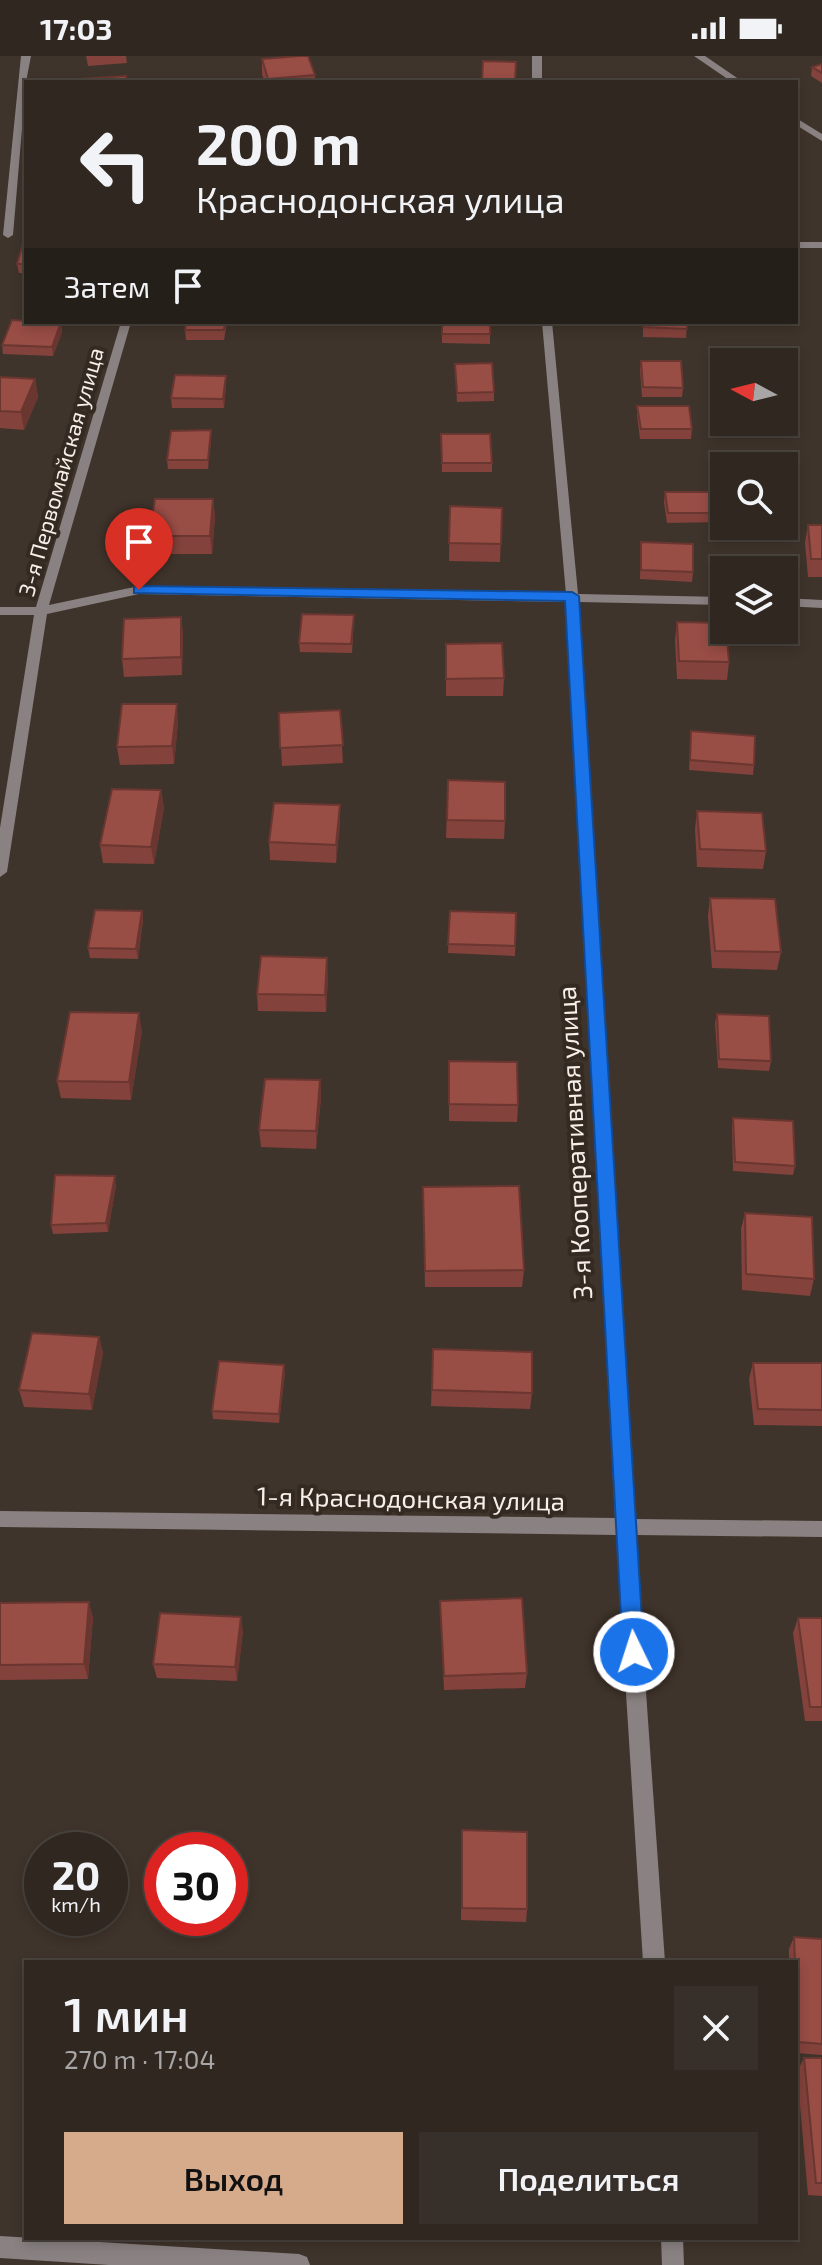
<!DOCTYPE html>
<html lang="ru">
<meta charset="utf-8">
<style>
body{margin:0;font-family:"Exo 2",sans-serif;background:#372f29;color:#f1f3f6;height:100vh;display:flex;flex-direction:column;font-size:30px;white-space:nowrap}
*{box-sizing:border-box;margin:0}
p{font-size:26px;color:#a7a5a5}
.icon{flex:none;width:44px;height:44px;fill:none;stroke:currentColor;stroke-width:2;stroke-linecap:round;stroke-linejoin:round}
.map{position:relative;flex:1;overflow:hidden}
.drawer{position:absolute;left:24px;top:1904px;width:774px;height:280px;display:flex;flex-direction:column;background:#2f2720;border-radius:0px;box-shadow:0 4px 12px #0003,0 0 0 2px #4a443e}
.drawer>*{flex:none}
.guide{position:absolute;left:24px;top:24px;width:774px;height:244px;border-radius:0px;box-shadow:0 4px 12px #0003,0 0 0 2px #4a443e;background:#2f2720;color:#f1f3f6;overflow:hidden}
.needle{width:52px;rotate:277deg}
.tools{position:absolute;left:710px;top:292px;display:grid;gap:16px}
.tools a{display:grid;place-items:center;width:88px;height:88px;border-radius:0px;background:#2f2720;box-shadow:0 4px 12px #0003,0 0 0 2px #4a443e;font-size:40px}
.speed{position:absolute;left:24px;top:1776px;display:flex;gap:16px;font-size:40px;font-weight:700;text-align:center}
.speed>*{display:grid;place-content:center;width:104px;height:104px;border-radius:50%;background:#2f2720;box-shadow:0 4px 12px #0003,0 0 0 2px #4a443e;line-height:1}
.speed small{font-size:20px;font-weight:400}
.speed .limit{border:12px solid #d22;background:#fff;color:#111}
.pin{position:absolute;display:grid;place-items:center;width:68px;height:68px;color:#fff;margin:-82px -34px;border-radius:50% 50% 50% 0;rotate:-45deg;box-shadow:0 0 8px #0007}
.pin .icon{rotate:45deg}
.me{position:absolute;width:88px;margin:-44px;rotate:356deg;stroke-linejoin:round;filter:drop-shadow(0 0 6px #0008)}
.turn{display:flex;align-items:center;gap:28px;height:168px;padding:0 40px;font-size:36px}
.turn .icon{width:104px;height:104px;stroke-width:2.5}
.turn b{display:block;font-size:56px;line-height:68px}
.then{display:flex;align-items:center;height:76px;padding:0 40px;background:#0003;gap:16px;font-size:30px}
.round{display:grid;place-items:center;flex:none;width:84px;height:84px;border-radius:0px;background:#372f29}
.overview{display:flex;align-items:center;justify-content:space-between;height:136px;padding:0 40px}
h1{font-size:48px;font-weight:600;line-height:60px}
.action{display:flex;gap:16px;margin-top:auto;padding:16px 40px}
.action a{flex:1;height:92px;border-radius:0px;background:#d6ab8b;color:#111;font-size:32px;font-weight:600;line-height:92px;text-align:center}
.action a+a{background:#372f29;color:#f1f3f6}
.status{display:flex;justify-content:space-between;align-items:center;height:56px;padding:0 40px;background:#2f2720;direction:ltr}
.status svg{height:22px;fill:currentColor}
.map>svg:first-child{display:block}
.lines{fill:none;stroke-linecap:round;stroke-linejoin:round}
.street{fill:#8a8282;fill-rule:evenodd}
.wall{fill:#83423b}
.shaded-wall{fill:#6a3630}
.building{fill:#984d45;stroke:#6a3630;stroke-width:2}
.route{fill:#1a73e8;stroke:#114b97;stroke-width:2}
.labels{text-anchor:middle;stroke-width:8;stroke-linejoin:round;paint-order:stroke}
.far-street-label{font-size:22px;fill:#f7efea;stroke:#352a21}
.street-label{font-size:26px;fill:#f7efea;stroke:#352a21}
</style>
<div class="status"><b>17:03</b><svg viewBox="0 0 49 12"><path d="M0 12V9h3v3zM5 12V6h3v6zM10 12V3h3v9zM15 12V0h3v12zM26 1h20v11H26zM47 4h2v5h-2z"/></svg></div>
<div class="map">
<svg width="822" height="2209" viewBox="0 0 822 2209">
<rect width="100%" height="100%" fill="#3f342b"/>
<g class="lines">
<g class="street">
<polygon points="21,0 31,0 26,26 13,179 8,182 3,179"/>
<rect x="532" y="0" width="10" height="26"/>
<polygon points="694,0 705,0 743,26 732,26"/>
<polygon points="796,62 822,78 822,85 796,69"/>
<rect x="796" y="186" width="26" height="6"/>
<polygon points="121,266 131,266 49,549 139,530 566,538 542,266 552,266 578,538 724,541 724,549 579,546 634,1463 822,1465 822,1481 635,1479 665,1906 643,1906 616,1479 0,1471 0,1455 615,1462 566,546 139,538 47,558 7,816 0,821 0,772 34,559 0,559 0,551 36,551"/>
<polygon points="784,542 822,544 822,552 784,550"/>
<polygon points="0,2180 299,2198 307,2201 310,2209 109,2209 0,2202"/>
<polygon points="661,2182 683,2182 684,2209 662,2209"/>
</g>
</g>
<g class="wall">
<polygon points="86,0 126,0 127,7 88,10"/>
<polygon points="262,3 315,19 315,26 265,26 262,19"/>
<polygon points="822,8 822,27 811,20 812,11"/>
<polygon points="26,188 26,217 19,217 17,208"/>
<polygon points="61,266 62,276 53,300 3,298 2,289"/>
<polygon points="186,266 227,266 224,284 186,284 185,274"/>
<polygon points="442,266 490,266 490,288 442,287"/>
<polygon points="643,266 687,266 686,282 643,281"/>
<polygon points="641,305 683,332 682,341 642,341 640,314"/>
<polygon points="455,308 494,336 494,345 457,346"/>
<polygon points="226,320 226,329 224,352 172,352 171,342"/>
<polygon points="0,321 35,323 38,341 24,374 0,372"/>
<polygon points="637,350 692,373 691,383 640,383 637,359"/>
<polygon points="441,378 492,407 492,416 442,416"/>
<polygon points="211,384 208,413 168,413 167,404"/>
<polygon points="665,436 721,457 720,466 667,467 664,446"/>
<polygon points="213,443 215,461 212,498 151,498 149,480"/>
<polygon points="450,450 502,452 500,506 449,505"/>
<polygon points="808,469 822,469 822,521 808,521 805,486"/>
<polygon points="641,486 693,516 692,526 640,523"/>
<polygon points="354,559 352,597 300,596 299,587"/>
<polygon points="181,561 183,579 182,619 124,621 122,603"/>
<polygon points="677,566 729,606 727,624 677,623 675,584"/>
<polygon points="446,588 504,622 503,640 446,640"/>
<polygon points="340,654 343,707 282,710 279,657"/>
<polygon points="178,666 174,708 120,709 117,691"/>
<polygon points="691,675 754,709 753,719 689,714"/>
<polygon points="448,724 505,765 504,783 446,782"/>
<polygon points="161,734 164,752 154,808 103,807 100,789"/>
<polygon points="340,749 340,767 336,807 270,804 269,786"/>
<polygon points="697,755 766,795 763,813 697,811 695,773"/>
<polygon points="710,842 781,896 777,914 712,912 708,860"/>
<polygon points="142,855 143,864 138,903 90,902 88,892"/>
<polygon points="450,855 516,857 515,900 448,897"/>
<polygon points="328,919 326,956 258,955 257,938"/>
<polygon points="717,958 771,1005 769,1015 718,1012 715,967"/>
<polygon points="142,975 131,1044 61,1042 57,1025"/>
<polygon points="449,1005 518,1049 517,1066 449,1065"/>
<polygon points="320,1024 321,1041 316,1093 261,1091 259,1074"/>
<polygon points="733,1062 795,1110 793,1119 733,1115 732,1071"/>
<polygon points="116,1129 108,1176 53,1178 51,1169"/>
<polygon points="423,1131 524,1214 522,1231 425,1231"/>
<polygon points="745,1157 814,1223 810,1240 742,1234 741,1173"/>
<polygon points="99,1281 103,1297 92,1354 24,1351 19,1334"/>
<polygon points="433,1293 532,1337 530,1353 431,1350"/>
<polygon points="753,1307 822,1307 822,1370 754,1369 749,1323"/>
<polygon points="285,1317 279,1367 213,1363 212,1355"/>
<polygon points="440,1545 527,1617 525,1632 444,1634"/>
<polygon points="0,1547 93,1561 88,1623 0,1624"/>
<polygon points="798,1562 822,1562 822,1665 805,1665 793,1577"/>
<polygon points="243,1575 237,1625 157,1622 153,1608"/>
<polygon points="462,1787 527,1853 526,1866 461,1864"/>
<polygon points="794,1881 822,1883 822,1999 796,1997 796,1906 789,1906 789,1893"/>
<polygon points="804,2002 822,2002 822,2140 808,2139 797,2016"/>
</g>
<g class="shaded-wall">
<polygon points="61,266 62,276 53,300 52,291"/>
<polygon points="226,320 226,329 224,352 223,343"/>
<polygon points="35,323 38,341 24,374 21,356"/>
<polygon points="211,374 211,384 208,413 208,404"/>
<polygon points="213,443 215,461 212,498 210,480"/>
<polygon points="181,561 183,579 182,619 181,601"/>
<polygon points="177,648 178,666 174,708 172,690"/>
<polygon points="161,734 164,752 154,808 151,791"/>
<polygon points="340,749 340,767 336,807 336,789"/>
<polygon points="142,855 143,864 138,903 136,893"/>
<polygon points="327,902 328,919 326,956 325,939"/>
<polygon points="139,957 142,975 131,1044 129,1026"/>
<polygon points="320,1024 321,1041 316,1093 316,1075"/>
<polygon points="115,1120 116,1129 108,1176 106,1167"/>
<polygon points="99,1281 103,1297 92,1354 89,1338"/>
<polygon points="284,1309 285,1317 279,1367 279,1358"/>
<polygon points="89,1546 93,1561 88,1623 84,1608"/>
<polygon points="241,1561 243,1575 237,1625 235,1611"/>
</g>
<g class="building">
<polygon points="299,0 308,0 315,19 268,23 262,3"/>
<polygon points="483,5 516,6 515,26 482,25"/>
<polygon points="822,8 822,17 812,11"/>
<polygon points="126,20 126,26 81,26 81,23"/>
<polygon points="23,188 26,188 26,208 17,208"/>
<polygon points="12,264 26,265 26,266 61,266 52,291 2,289"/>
<polygon points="186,266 225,266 224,274 185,274"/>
<rect x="442" y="266" width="48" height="12"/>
<polygon points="644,266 687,266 687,273 643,271"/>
<polygon points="641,305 681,305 683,332 643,331"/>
<polygon points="492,307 494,336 457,337 455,308"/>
<polygon points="175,319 226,320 223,343 171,342"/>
<polygon points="0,321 35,323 21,356 0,355"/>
<polygon points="637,350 689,350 692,373 641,373"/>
<polygon points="211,374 208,404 167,404 171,375"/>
<polygon points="441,378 490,378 492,407 442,407"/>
<polygon points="665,436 717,436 721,457 668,457"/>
<polygon points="155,443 213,443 210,480 149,480"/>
<polygon points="450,450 502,452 501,488 449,487"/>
<polygon points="808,469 822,469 822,503 811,503"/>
<polygon points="641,486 693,488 693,516 641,514"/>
<polygon points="302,558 354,559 351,588 299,587"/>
<polygon points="181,561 181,601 122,603 124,563"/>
<polygon points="677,566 724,567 724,574 726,574 729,606 679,605"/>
<polygon points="502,587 504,622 446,623 446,588"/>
<polygon points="122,648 177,648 172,690 117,691"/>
<polygon points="340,654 343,689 280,692 279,657"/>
<polygon points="691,675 755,680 754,709 690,704"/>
<polygon points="448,724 505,726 505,765 447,764"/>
<polygon points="112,733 161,734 151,791 100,789"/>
<polygon points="274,747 340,749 336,789 269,786"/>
<polygon points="697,755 762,757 766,795 700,793"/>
<polygon points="710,842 775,843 781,896 715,895"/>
<polygon points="95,854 142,855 136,893 88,892"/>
<polygon points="450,855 516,857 515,890 448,888"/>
<polygon points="261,900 327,902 325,939 257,938"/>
<polygon points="70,956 139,957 129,1026 57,1025"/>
<polygon points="717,958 769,960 771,1005 719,1003"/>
<polygon points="449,1005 517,1006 518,1049 449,1048"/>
<polygon points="265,1023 320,1024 316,1075 259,1074"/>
<polygon points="733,1062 793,1065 795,1110 735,1106"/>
<polygon points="55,1119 115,1120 106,1167 51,1169"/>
<polygon points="519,1130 524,1214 425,1215 423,1131"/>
<polygon points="745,1157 812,1161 814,1223 746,1218"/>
<polygon points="32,1277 99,1281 89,1338 19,1334"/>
<polygon points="433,1293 532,1296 532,1337 432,1334"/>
<polygon points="219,1305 284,1309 279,1358 212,1355"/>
<polygon points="753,1307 822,1307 822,1354 758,1353"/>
<polygon points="522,1542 527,1617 444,1620 440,1545"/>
<polygon points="89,1546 84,1608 0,1609 0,1547"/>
<polygon points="160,1557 241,1561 235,1611 153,1608"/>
<polygon points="798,1562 822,1562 822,1651 810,1651"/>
<polygon points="462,1774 527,1776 527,1853 462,1852"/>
<polygon points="794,1881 822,1883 822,1988 799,1986 796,1906 795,1906"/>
<polygon points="804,2002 822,2002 822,2127 816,2127"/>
</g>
<polygon class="route" points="139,530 572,536 579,540 644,1596 641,1603 634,1606 626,1603 623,1596 565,545 134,537 134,531"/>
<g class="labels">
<g class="far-street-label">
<text transform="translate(61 416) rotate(-74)" y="8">3-я Первомайская улица</text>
</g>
<g class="street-label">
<text transform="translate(575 1087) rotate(-93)" y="9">3-я Кооперативная улица</text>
<text transform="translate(411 1443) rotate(1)" y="9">1-я Краснодонская улица</text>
</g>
</g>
</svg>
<div class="tools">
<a><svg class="needle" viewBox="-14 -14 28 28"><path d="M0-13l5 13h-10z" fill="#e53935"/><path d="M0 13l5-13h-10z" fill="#a7a5a5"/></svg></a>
<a><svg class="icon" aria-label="search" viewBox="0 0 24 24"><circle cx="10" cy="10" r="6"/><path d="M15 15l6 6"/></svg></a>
<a><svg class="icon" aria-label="layers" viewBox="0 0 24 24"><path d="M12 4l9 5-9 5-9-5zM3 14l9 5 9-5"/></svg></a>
</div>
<div class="speed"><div>20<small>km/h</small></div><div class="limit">30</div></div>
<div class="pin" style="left:139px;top:534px;background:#d93025"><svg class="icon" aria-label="arrive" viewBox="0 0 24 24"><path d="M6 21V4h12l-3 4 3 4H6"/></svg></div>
<svg class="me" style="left:634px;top:1596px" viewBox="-20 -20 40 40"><circle r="17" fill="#1a73e8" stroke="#fff" stroke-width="3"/><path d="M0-11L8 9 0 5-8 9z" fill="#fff"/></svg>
<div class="guide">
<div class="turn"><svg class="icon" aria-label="left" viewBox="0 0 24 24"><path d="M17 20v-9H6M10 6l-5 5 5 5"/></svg><div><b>200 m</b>Краснодонская улица</div></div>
<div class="then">Затем<svg class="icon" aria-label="arrive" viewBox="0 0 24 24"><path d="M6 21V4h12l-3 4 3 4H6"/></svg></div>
</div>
<section class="drawer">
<div class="overview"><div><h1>1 мин</h1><p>270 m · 17:04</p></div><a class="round"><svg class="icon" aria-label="close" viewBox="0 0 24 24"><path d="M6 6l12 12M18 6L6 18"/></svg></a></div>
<div class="action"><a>Выход</a><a>Поделиться</a></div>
</section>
</div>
